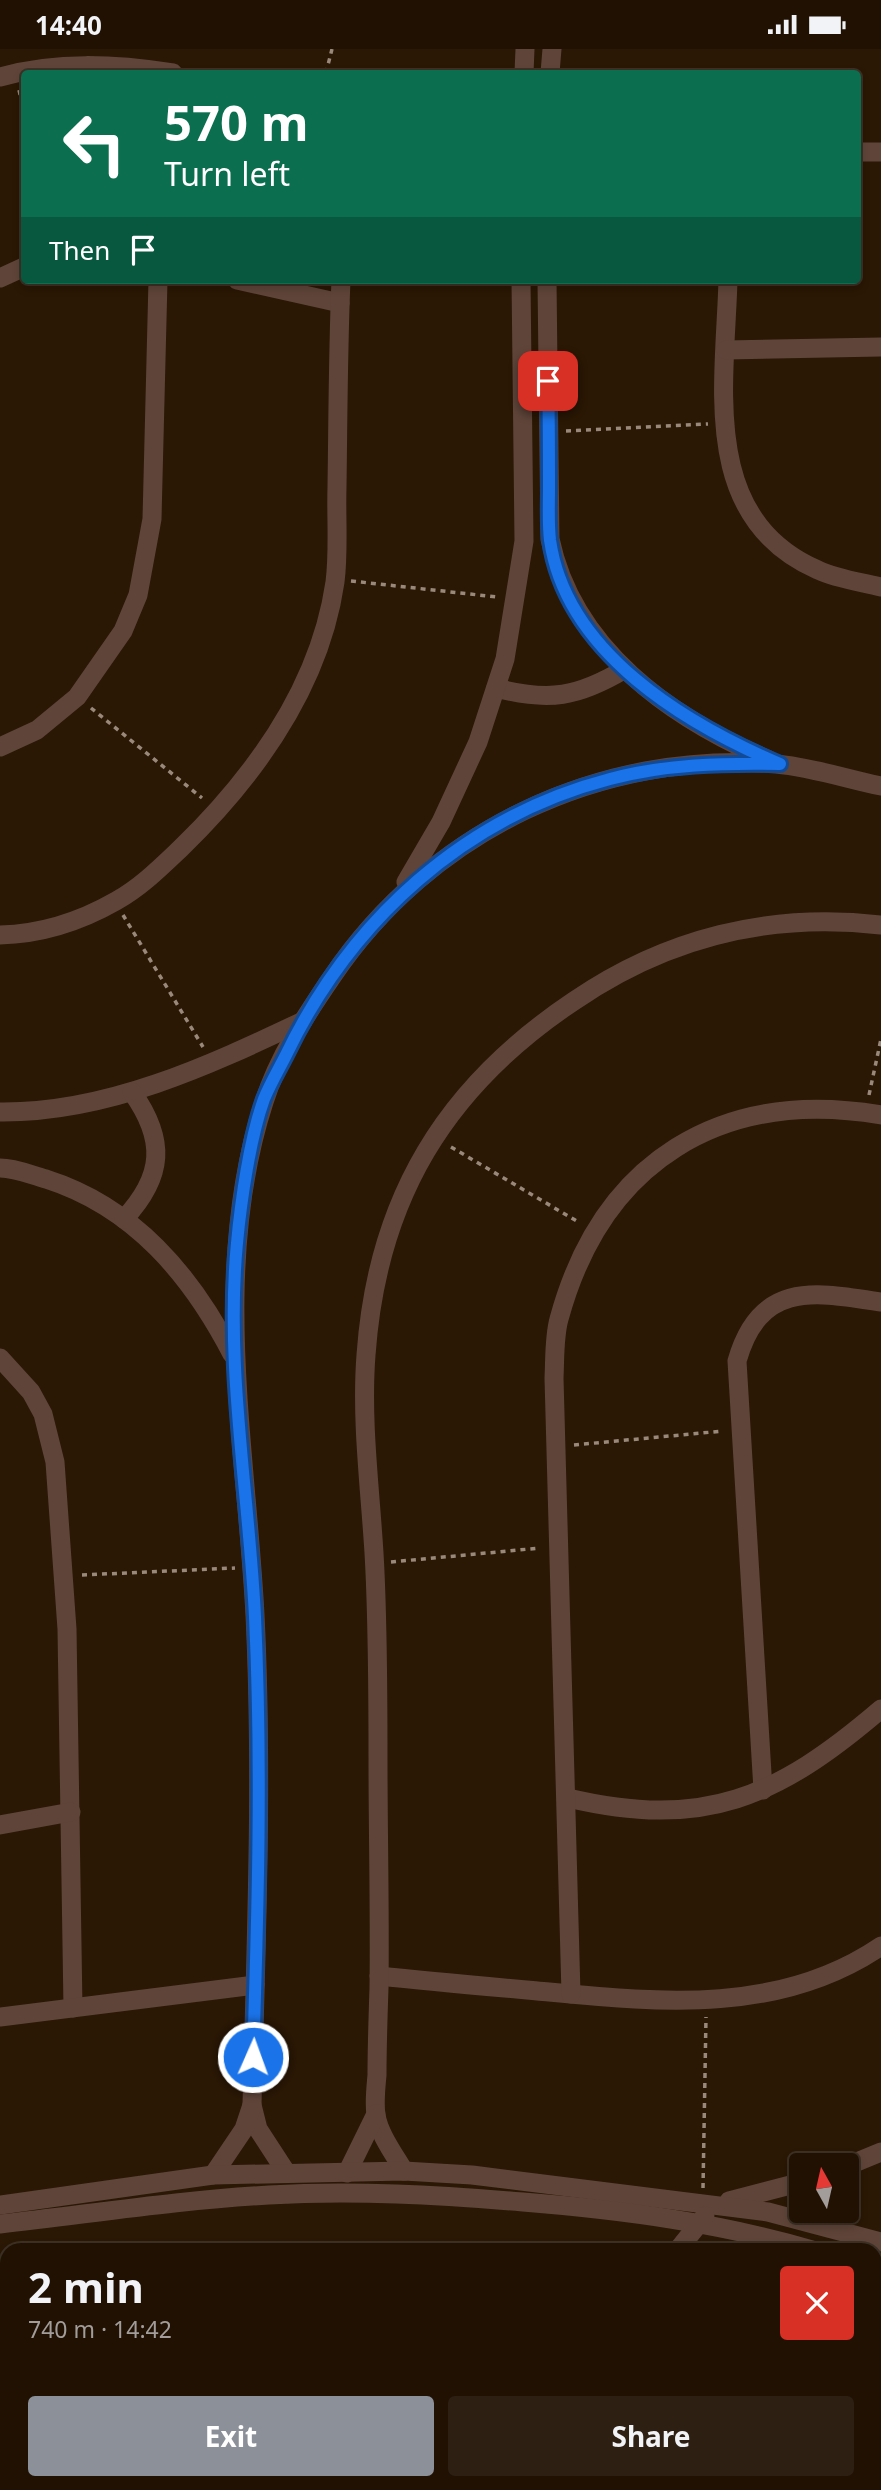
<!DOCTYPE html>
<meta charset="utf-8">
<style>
body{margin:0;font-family:"Noto Sans",sans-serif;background:#2d1f12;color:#f1f3f6;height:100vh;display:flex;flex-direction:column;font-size:26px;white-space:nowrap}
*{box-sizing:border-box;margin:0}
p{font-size:23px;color:#a29d9a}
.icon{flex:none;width:38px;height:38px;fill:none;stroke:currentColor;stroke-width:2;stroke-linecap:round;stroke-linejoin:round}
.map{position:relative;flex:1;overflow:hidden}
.panel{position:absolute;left:0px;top:2194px;width:882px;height:247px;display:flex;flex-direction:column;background:#201103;border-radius:21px 21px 0 0;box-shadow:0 4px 10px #0003,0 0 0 2px #3d3125}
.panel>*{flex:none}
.banner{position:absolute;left:21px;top:21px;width:840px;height:214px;border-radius:7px;box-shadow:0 4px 10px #0003,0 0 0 2px #3d3125;background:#0b6e4f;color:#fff;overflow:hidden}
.needle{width:46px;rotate:352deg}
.tools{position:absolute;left:789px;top:2104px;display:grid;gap:14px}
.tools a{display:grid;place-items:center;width:70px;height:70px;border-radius:7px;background:#201103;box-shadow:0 4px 10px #0003,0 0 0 2px #3d3125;font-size:35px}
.pin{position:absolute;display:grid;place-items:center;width:60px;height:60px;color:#fff;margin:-30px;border-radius:14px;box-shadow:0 4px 10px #0006}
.me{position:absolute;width:77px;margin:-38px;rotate:2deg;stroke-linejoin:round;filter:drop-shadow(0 0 5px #0008)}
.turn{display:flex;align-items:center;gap:24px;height:147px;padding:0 28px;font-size:32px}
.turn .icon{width:91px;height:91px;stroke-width:2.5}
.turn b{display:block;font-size:49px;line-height:60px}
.then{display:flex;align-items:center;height:66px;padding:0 28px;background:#0003;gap:14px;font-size:26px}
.round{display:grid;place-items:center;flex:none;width:74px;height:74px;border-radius:7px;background:#2d1f12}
.headline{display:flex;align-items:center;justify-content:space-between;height:119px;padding:0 28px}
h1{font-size:42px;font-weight:700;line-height:52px}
.cta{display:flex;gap:14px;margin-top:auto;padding:14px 28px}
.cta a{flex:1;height:80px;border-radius:7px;background:#8c9099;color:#fff;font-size:28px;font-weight:700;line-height:80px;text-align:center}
.cta a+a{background:#2d1f12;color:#f1f3f6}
.status{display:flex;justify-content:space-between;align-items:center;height:49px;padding:0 35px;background:#201103;direction:ltr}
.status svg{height:19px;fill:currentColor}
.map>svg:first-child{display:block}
.built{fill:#371f04}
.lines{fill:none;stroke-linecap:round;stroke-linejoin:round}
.path{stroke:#9a897a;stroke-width:3.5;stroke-dasharray:5 5;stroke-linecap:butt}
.service{stroke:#5f4439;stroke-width:10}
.minor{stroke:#5f4439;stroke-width:19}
.route-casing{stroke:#114b97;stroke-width:18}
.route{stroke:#1a73e8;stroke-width:12}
</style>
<div class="status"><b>14:40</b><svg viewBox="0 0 49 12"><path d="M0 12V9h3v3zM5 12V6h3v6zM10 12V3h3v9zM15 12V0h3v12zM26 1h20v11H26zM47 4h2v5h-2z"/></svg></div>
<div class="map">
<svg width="881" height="2441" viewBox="0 0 881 2441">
<rect width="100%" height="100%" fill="#2a1704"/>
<polygon class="built" points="7,2245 7,2434 875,2434 875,2306 881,2309 881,2441 0,2441 0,2246"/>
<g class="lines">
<g class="path">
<polyline points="326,24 332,0"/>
<polyline points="19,41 24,63"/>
<polyline points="566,382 708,375"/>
<polyline points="351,532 497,548"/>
<polyline points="91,659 202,749"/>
<polyline points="123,866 203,998"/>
<polyline points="869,1046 881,990"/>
<polyline points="451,1098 580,1174"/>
<polyline points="574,1396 723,1382"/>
<polyline points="391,1513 540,1499"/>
<polyline points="82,1526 235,1519"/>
<polyline points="703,2139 706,1968"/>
</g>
<g class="service">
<polyline points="0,2317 7,2316"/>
<polyline points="0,2341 7,2340"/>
<polyline points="875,2357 881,2359"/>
<polyline points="875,2383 881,2385"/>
</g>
<g class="minor">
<polyline points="524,24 525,0"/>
<polyline points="550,24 552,0"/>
<path d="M0,28C56,12 115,15 173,24"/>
<polyline points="858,103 881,103"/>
<polyline points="0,229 24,218"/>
<polyline points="237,231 340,254"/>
<path d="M547,231L550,490C573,600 671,669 769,711"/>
<path d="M728,231C725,337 699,469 818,521C837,530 861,533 881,538"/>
<polyline points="726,301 881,298"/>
<path d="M496,639C549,653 578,648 625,620"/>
<polyline points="0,698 37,681 77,648 123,582 138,546 152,470 158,231"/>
<polyline points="406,833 441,773 478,693 505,610 524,492 521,231"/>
<path d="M0,886C40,885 81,872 116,852C141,838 161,818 181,799C255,727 320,637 335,533C339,502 336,469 337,438C338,369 338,300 341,231"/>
<path d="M0,1063C107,1064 208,1017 303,972"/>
<path d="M0,1119C16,1119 31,1126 46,1130C134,1158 191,1226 232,1305"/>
<path d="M124,1170C164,1127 166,1091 132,1043"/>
<polyline points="0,1309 31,1343 43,1365 55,1413 67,1580 73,1959"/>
<path d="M763,1741L737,1312C760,1231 815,1243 881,1253"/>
<path d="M568,1749C704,1781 777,1749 881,1660"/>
<polyline points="0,1776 71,1763"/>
<path d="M379,1927C436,1933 493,1938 549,1943C663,1954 781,1965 881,1897"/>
<path d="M571,1945L554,1329C555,1310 554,1288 559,1270C602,1112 721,1039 881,1066"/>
<polyline points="0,1968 255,1936"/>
<polyline points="847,2117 881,2103"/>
<path d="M404,2122C394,2105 379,2085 376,2066C374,2053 376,2038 377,2026C377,1997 378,1968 379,1939C380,1862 378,1786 378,1709C378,1641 378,1572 374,1504C370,1438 361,1371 366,1306C377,1150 445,1038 574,952C666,889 770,863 881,876"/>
<path d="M286,2123L258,2080L252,2056C256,1893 263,1730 255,1566C246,1396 210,1219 264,1053C278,1008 306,966 332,928C430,782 600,701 776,715C811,718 847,730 881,737"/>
<polyline points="347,2124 376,2065"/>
<polyline points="213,2126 244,2080 252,2056"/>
<polyline points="729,2152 802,2133"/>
<polyline points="0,2156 213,2126 404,2122 472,2126 768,2163 881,2193"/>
<path d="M0,2175C90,2165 179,2151 269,2146C354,2141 439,2146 523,2153C622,2161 721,2174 816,2202"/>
<polyline points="677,2202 705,2167"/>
<polyline points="875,2220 881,2222"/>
<polyline points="697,2434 704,2441"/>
</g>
</g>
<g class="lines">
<defs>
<path id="route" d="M253,2008C258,1861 262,1715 255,1568C249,1444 225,1318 237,1194C241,1151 250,1089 264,1050C270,1035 279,1020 286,1006C351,871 464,768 610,730C666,715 723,714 780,715C686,675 566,604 550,491C548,474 549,456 549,438C549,403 549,367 548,332"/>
</defs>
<use href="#route" class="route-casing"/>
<use href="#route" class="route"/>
</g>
</svg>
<div class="tools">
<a><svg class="needle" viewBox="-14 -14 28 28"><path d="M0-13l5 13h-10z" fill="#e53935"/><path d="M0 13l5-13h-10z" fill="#a29d9a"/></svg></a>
</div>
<div class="pin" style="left:548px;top:332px;background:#d93025"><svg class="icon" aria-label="arrive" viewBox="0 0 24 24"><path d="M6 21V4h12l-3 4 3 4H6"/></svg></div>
<svg class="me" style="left:253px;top:2008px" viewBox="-20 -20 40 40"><circle r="17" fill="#1a73e8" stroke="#fff" stroke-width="3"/><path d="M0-11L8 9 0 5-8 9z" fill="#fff"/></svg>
<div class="banner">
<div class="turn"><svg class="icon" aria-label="left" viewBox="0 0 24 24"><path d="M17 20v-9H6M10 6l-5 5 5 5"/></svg><div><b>570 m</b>Turn left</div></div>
<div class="then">Then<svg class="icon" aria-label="arrive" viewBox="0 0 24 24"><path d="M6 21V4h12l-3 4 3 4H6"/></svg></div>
</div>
<section class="panel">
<div class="headline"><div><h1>2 min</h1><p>740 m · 14:42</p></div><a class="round" style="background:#d93025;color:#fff"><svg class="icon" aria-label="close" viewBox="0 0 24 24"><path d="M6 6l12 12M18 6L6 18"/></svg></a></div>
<div class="cta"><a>Exit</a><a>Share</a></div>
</section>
</div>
